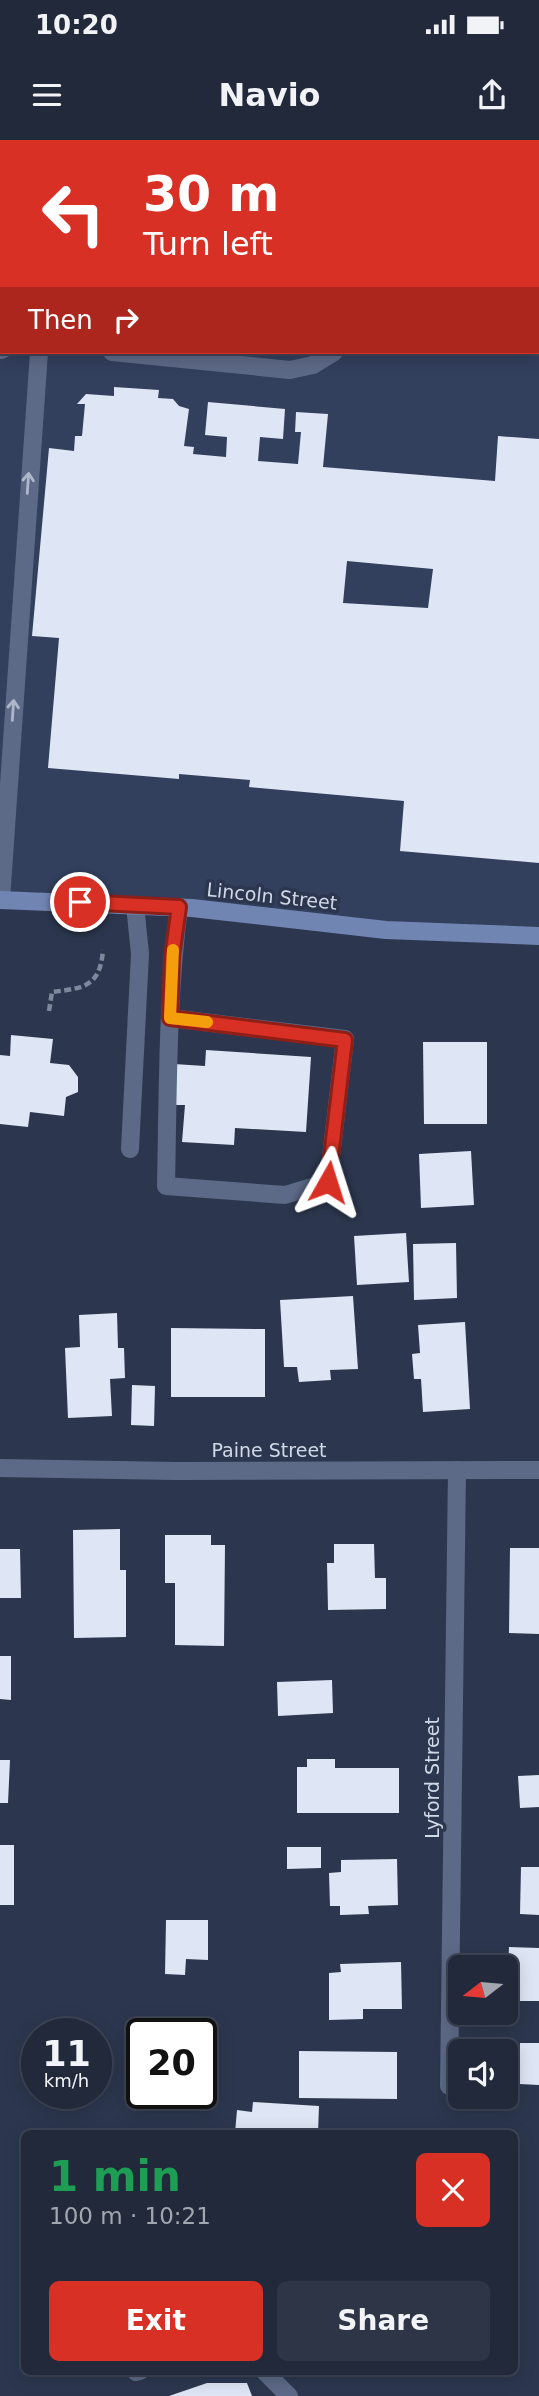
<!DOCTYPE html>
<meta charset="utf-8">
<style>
body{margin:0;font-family:"DejaVu Sans",sans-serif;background:#2d3546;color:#f1f3f6;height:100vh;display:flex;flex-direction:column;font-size:26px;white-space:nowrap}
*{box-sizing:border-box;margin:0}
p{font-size:23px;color:#a2a6af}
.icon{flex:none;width:38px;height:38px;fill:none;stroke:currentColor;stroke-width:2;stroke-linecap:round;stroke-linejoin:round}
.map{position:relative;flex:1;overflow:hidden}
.side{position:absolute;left:21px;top:1990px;width:497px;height:245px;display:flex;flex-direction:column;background:#21293b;border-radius:10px;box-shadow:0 4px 18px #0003,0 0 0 2px #3e4555}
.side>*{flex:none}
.hud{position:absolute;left:0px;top:0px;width:539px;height:214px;box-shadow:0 4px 18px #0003,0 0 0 2px #3e4555;background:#d93025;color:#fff;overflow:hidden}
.needle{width:46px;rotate:254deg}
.buttons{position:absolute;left:448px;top:1815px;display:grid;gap:14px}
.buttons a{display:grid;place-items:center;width:70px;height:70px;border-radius:10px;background:#21293b;box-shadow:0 4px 18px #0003,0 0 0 2px #3e4555;font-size:35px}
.speed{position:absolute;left:21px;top:1878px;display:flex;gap:14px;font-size:35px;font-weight:700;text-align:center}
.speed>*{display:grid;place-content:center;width:91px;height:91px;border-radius:50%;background:#21293b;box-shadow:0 4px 18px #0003,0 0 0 2px #3e4555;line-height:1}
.speed small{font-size:18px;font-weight:400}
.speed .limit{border:4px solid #111;border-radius:10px;background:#fff;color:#111}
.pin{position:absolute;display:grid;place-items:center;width:60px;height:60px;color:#fff;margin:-30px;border:4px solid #fff;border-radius:50%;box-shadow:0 2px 7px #0007}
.me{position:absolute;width:77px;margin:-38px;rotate:6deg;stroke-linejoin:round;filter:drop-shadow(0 0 5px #0008)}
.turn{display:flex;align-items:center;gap:24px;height:147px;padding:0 28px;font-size:32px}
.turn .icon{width:91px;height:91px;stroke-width:2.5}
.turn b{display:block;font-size:49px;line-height:60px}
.then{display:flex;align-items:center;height:66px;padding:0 28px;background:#0003;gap:14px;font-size:26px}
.round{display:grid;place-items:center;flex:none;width:74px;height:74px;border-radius:10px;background:#2d3546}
.summary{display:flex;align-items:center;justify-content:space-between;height:119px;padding:0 28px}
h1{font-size:42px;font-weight:700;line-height:52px;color:#1e9e55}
.button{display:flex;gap:14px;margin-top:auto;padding:14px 28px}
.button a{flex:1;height:80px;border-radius:10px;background:#d93025;color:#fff;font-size:28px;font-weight:700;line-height:80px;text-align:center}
.button a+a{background:#2d3546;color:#f1f3f6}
.status{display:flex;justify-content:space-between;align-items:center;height:49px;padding:0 35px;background:#21293b;direction:ltr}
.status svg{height:19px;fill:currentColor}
header{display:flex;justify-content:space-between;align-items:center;height:91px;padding:0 28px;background:#21293b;font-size:32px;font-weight:700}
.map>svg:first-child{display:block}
.built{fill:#323f5d;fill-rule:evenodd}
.building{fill:#dee5f4;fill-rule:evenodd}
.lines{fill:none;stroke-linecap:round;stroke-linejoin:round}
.path{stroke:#7e879b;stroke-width:4.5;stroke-dasharray:7 3.5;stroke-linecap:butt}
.service{stroke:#5d6a87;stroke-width:18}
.minor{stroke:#5d6a87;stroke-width:18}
.secondary{stroke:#7185b3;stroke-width:18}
.oneway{stroke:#aeb7ca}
.route-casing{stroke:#8d1f18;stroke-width:18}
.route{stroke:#d93025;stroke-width:12}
.slow{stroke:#f59e0b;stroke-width:12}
.labels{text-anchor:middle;stroke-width:7;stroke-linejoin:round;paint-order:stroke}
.street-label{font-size:19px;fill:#d1d8e7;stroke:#2c374f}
</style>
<div class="status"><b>10:20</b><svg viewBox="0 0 49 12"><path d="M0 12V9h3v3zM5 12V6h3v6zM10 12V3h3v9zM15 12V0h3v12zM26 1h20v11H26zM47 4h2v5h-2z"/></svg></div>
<header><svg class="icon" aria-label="menu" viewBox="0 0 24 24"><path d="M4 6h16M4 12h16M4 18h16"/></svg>Navio<svg class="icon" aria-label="share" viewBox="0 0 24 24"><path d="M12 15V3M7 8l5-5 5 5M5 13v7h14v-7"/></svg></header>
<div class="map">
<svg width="539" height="2256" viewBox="0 0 539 2256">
<rect width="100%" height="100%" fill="#2c374f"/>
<path class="built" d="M0,0H539V796L0,760ZM2,2H537V212H2Z"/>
<g class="building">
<path d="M114,247L159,250L158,258L173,259L179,266L189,269L184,306L194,307L193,314L226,317L227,297L205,295L208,262L285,269L283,299L260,297L258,321L298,324L301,292H295L296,272L328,274L323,327L495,341L498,296L539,299V723L400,711L404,661L249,647L250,640L179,634V639L48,628L59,498L32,496L49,308L74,311L75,296H82L85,264H77L86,254L114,256ZM347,421L433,429L428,468L343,463Z"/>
<polygon points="11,895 53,899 50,923 69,925 78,937 78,952 66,957 64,976 30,972 28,987 0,984 0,915 10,916"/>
<polygon points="423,902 487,902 487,984 424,984"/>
<polygon points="206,910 311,917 306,992 235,988 234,1005 182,1002 185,965 172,965 174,924 205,926"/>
<polygon points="471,1011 474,1065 421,1068 419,1014"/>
<polygon points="406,1093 409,1142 357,1145 354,1096"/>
<polygon points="456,1103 457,1158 414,1160 413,1104"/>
<polygon points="353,1156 358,1229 330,1230 331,1240 299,1242 297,1227 284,1227 280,1160"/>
<polygon points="117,1173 118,1208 124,1208 125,1238 110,1239 112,1276 68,1278 65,1208 80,1207 79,1175"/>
<polygon points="465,1182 470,1269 423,1272 421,1239 414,1239 412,1214 420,1213 418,1185"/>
<polygon points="171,1188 265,1189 265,1257 171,1257"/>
<polygon points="132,1245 155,1246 154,1286 131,1285"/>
<polygon points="120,1389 120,1430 126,1430 126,1497 74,1498 73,1390"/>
<polygon points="165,1395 211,1395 211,1405 225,1405 224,1506 175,1505 175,1443 165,1443"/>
<polygon points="334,1404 374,1404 375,1438 386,1438 386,1469 328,1470 327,1423 334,1423"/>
<polygon points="510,1408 539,1408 539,1494 509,1493"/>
<polygon points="0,1409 20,1409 21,1458 0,1458"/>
<polygon points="0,1516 11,1516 11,1560 0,1559"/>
<polygon points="332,1540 333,1573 278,1576 277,1542"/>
<polygon points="307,1619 335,1619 335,1628 399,1628 399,1673 297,1673 297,1627 307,1627"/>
<polygon points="0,1620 10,1620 8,1663 0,1663"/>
<polygon points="539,1635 539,1667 520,1668 518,1636"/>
<rect x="0" y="1705" width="14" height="60"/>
<polygon points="287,1707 321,1707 321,1728 287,1729"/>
<polygon points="397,1719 398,1765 368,1766 369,1774 340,1775 340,1766 330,1766 329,1733 341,1732 341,1720"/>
<polygon points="521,1727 539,1727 539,1775 520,1774"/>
<polygon points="166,1780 208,1780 208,1820 186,1819 185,1835 165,1834"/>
<polygon points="509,1807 539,1808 539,1861 519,1861 520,1848 507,1848"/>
<polygon points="401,1822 402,1869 363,1869 363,1879 329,1880 329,1833 341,1832 340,1824"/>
<polygon points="520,1903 539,1903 539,1945 519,1944"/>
<polygon points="299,1911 397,1912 397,1959 299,1958"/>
<polygon points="201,1945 205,1961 183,1965 181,1953 201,1953"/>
<polygon points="253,1962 319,1966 318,1993 235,1993 237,1970 252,1972"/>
<polygon points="207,2243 247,2243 252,2256 169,2256"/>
</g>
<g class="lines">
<g class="path">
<polyline points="536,2 536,0"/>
<path d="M49,871L52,852C84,848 100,847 103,810"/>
</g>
<g class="service">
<polyline points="382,2 383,0"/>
<polyline points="0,210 2,210"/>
<polyline points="112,212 290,230 313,225 334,212"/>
<path d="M170,878L345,899L328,1042L285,1055L166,1046C168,953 167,859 179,767"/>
<polyline points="130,1009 140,814 135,765"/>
<polyline points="264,2231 289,2256"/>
<polyline points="136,2232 140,2231"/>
</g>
<g class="minor">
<polyline points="53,2 53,0"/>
<polyline points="1,760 39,212"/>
<polyline points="0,1328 176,1331 539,1330"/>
<polyline points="449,1946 457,1330"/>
</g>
<polyline class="secondary" points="0,760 192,768 386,790 539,796"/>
</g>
<defs><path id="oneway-shaft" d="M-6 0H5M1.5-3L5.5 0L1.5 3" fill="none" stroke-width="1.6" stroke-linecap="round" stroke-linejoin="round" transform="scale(1.75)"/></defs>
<g class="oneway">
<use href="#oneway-shaft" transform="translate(28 343) rotate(-86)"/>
<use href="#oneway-shaft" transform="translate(13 570) rotate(-86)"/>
</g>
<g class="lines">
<defs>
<polyline id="route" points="80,762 179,767 172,817 170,878 345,900 328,1042"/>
</defs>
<use href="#route" class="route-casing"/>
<use href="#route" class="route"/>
<polyline class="slow" points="173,810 170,878 207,882"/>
</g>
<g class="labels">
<g class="street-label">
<text transform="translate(272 756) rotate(6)" y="7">Lincoln Street</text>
<text x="269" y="1317">Paine Street</text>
<text transform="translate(432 1638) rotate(-90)" y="7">Lyford Street</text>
</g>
</g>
</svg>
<div class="buttons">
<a><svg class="needle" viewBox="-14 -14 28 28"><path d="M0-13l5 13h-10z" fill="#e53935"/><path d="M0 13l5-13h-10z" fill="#a2a6af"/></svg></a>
<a><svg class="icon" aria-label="sound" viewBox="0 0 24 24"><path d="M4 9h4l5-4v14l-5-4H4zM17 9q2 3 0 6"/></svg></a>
</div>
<div class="speed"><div>11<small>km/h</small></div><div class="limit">20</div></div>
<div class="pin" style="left:80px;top:762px;background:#d93025"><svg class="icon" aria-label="arrive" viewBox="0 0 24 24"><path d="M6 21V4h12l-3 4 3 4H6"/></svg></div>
<svg class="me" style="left:328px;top:1042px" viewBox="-20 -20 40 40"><path d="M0-17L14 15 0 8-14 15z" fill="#d93025" stroke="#fff" stroke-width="4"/></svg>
<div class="hud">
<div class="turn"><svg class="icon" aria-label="left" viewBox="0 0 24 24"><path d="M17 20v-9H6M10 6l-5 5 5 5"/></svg><div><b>30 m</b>Turn left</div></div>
<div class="then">Then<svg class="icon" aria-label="right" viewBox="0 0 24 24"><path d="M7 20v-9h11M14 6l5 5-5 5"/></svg></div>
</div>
<section class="side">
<div class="summary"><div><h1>1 min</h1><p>100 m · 10:21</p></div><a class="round" style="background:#d93025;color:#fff"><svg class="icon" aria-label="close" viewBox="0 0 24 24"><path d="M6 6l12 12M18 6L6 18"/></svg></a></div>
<div class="button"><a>Exit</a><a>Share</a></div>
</section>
</div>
